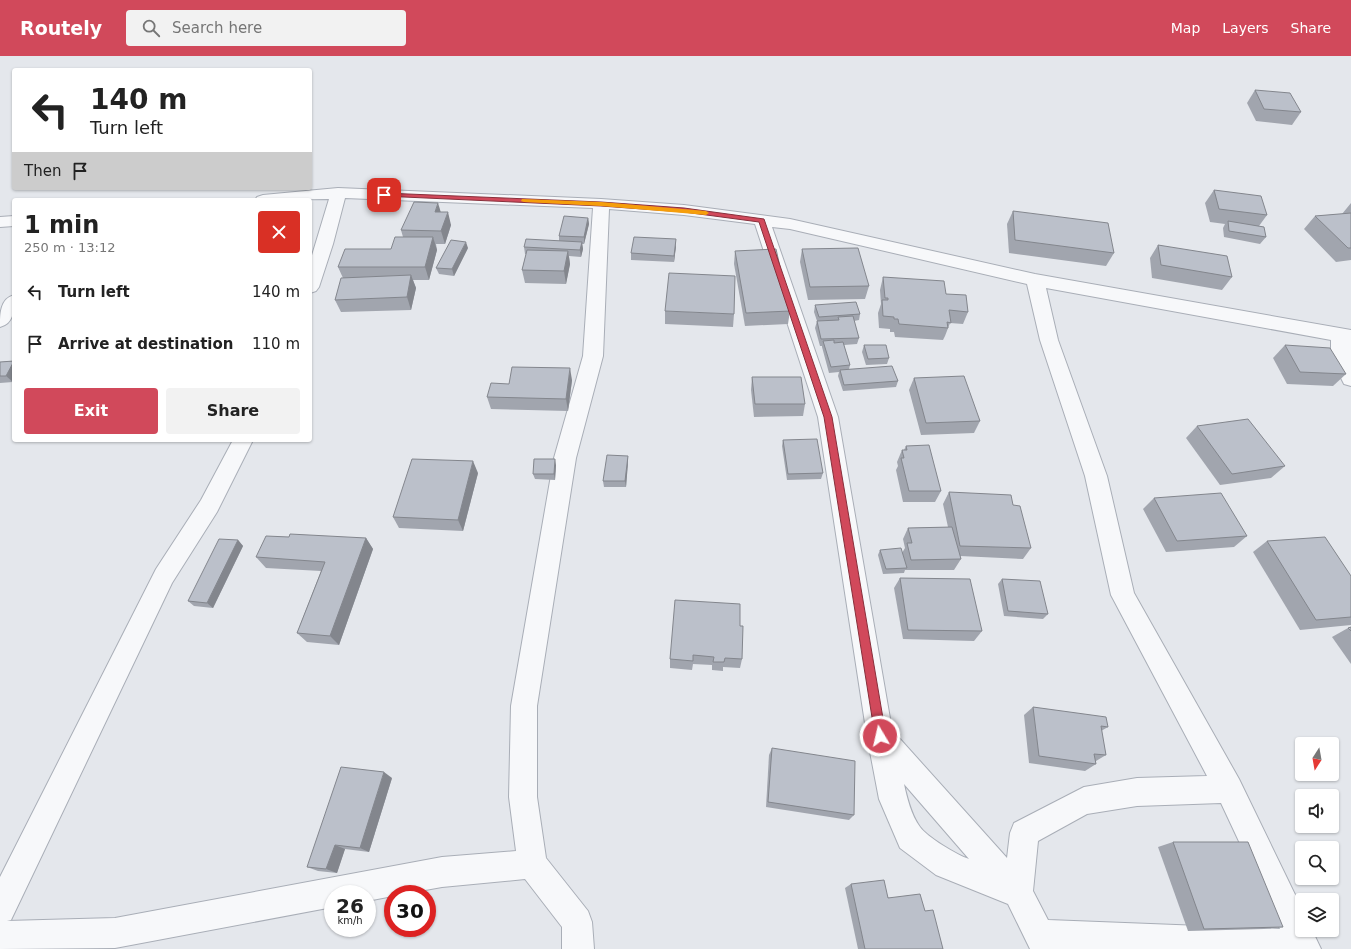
<!DOCTYPE html>
<meta charset="utf-8">
<style>
body{margin:0;font-family:"DejaVu Sans",sans-serif;background:#f2f2f2;color:#222;height:100vh;display:flex;flex-direction:column;font-size:15px;white-space:nowrap}
*{box-sizing:border-box;margin:0}
p{font-size:13px;color:#767676}
.icon{flex:none;width:22px;height:22px;fill:none;stroke:currentColor;stroke-width:2;stroke-linecap:round;stroke-linejoin:round}
.map{position:relative;flex:1;overflow:hidden}
.panel{position:absolute;left:12px;top:142px;width:300px;height:244px;display:flex;flex-direction:column;background:#fff;border-radius:4px;box-shadow:0 1px 3px #0004}
.panel>*{flex:none}
.guide{position:absolute;left:12px;top:12px;width:300px;height:122px;border-radius:4px;box-shadow:0 1px 3px #0004;background:#fff;color:#222;overflow:hidden}
.needle{width:26px;rotate:191deg}
.buttons{position:absolute;left:1295px;top:681px;display:grid;gap:8px}
.buttons a{display:grid;place-items:center;width:44px;height:44px;border-radius:4px;background:#fff;box-shadow:0 1px 3px #0004;font-size:20px}
.speed{position:absolute;left:324px;top:829px;display:flex;gap:8px;font-size:20px;font-weight:700;text-align:center}
.speed>*{display:grid;place-content:center;width:52px;height:52px;border-radius:50%;background:#fff;box-shadow:0 1px 3px #0004;line-height:1}
.speed small{font-size:10px;font-weight:400}
.speed .limit{border:6px solid #d22;background:#fff;color:#111}
.pin{position:absolute;display:grid;place-items:center;width:34px;height:34px;color:#fff;margin:-17px;border-radius:8px;box-shadow:0 2px 6px #0006}
.me{position:absolute;width:44px;margin:-22px;rotate:351deg;stroke-linejoin:round;filter:drop-shadow(0 0 3px #0008)}
.turn{display:flex;align-items:center;gap:14px;height:84px;padding:0 12px;font-size:18px}
.turn .icon{width:52px;height:52px;stroke-width:2.5}
.turn b{display:block;font-size:28px;line-height:34px}
.then{display:flex;align-items:center;height:38px;padding:0 12px;background:#0003;gap:8px;font-size:15px}
.round{display:grid;place-items:center;flex:none;width:42px;height:42px;border-radius:4px;background:#f2f2f2}
.summary{display:flex;align-items:center;justify-content:space-between;height:68px;padding:0 12px}
h1{font-size:24px;font-weight:700;line-height:30px}
.button{display:flex;gap:8px;margin-top:auto;padding:8px 12px}
.button a{flex:1;height:46px;border-radius:4px;background:#d1495b;color:#fff;font-size:16px;font-weight:700;line-height:46px;text-align:center}
.button a+a{background:#f2f2f2;color:#222}
ul{padding:0;list-style:none}
li{display:flex;align-items:center;gap:12px;height:52px;padding:0 12px}
li div{flex:1}
li b{display:block;font-size:15px}
li em{font-style:normal}
header{display:flex;align-items:center;gap:24px;box-sizing:border-box;height:56px;padding:0 20px;background:#d1495b;color:#fff}
header strong{font-size:19px}
nav{display:flex;gap:22px;margin-inline-start:auto;font-size:14px}
.search{width:280px;height:36px;background:#f2f2f2;display:flex;align-items:center;gap:10px;box-sizing:border-box;padding:0 14px;border-radius:4px;color:#767676;font-size:15px}
.map>svg:first-child{display:block}
.lines{fill:none;stroke-linecap:round;stroke-linejoin:round}
.street-casing{stroke:#a9aeb7;stroke-width:2}
.street{fill:#f7f8fa;fill-rule:evenodd}
.wall{fill:#a1a5ae}
.shaded-wall{fill:#83868d}
.building{fill:#bbc0ca;stroke:#83868d}
.route{fill:#d1495b;stroke:#882f3b}
.slow{fill:#f59e0b}
</style>
<header>
<strong>Routely</strong>
<div class="search"><svg class="icon" aria-label="search" viewBox="0 0 24 24"><circle cx="10" cy="10" r="6"/><path d="M15 15l6 6"/></svg>Search here</div>
<nav><a>Map</a><a>Layers</a><a>Share</a></nav>
</header>
<div class="map">
<svg width="1351" height="893" viewBox="0 0 1351 893">
<rect width="100%" height="100%" fill="#e4e7ec"/>
<g class="lines">
<defs>
<g id="street">
<path d="M338,132L601,143L684,149L790,163L1035,218L1351,274V330L1344,328L1331,302V284L1046,232L1058,284L1107,420L1134,537L1239,723L1302,853V874H1312L1321,893H1030L1008,848L936,819L900,792L879,743L867,680L818,361L755,168L684,159L609,153L603,300L576,402L537,650V741L546,802L588,855L592,866L594,893H562V871L525,823L442,831L403,838H393V840L367,845V838H333V851L115,892L0,893V821L156,513L201,444L233,384H253L217,456L172,527L11,864L7,865L115,862L442,801L516,795L509,741L511,650L554,402L583,300L593,152L345,142L333,188L319,231L316,235L310,237V206L329,143L255,144L257,141L263,139ZM772,171L790,173L1027,228L1040,284L1085,420L1111,539L1207,720L1137,722L1084,731L1014,767L1010,777L1007,802L892,674L838,361ZM904,728L969,803C957,799 927,781 920,771C911,759 907,742 904,728ZM1221,747L1280,873L1048,864L1033,835L1038,785L1087,758L1137,750Z"/>
<polygon points="14,160 14,170 0,171 0,161"/>
<path d="M14,239C14,252 15,267 0,271C0,258 0,243 14,239Z"/>
</g>
</defs>
<use href="#street" class="street-casing"/>
<use href="#street" class="street"/>
</g>
<g class="wall">
<polygon points="1255,34 1301,56 1292,69 1256,65 1247,47"/>
<polygon points="1214,134 1267,159 1259,170 1266,181 1260,188 1224,181 1223,172 1225,168 1210,166 1205,147"/>
<polygon points="1351,147 1351,204 1336,206 1304,173 1315,160 1342,158"/>
<polygon points="1013,155 1114,197 1106,210 1009,197 1007,168"/>
<polygon points="441,156 451,169 445,188 436,188 437,194 429,224 413,224 416,232 411,254 341,256 335,244 343,222 338,211 391,193 403,181 401,174"/>
<polygon points="588,162 589,168 584,188 582,188 583,193 581,201 569,200 570,208 566,228 525,227 522,214 526,198 525,198 524,191 559,185 559,180"/>
<polygon points="1158,189 1232,221 1222,234 1152,222 1150,202"/>
<polygon points="676,190 674,206 631,204 631,197"/>
<polygon points="468,192 454,220 439,218 436,212"/>
<polygon points="802,193 869,230 865,243 808,244 800,206"/>
<polygon points="735,195 790,255 788,268 745,270 734,208"/>
<polygon points="883,221 946,238 968,256 963,268 950,267 945,280 943,284 895,281 894,276 890,276 890,273 879,272 878,257 881,248 880,234"/>
<polygon points="815,249 860,258 859,264 854,265 859,282 857,288 844,289 850,309 849,313 898,325 896,331 843,335 838,320 839,316 829,317 822,291 822,290 820,290 815,272 817,265 814,256"/>
<polygon points="665,255 734,258 733,271 665,268"/>
<polygon points="864,289 889,302 887,308 866,309 862,296"/>
<polygon points="1285,289 1346,318 1333,330 1287,328 1273,302"/>
<polygon points="14,305 14,324 13,326 0,327 0,306"/>
<polygon points="752,321 805,348 803,360 754,361 751,334"/>
<polygon points="914,322 980,365 974,377 921,379 909,334"/>
<polygon points="572,324 568,355 491,353 487,341 509,328"/>
<polygon points="1197,370 1285,410 1271,422 1220,429 1186,382"/>
<polygon points="783,384 823,417 821,423 787,424 782,390"/>
<polygon points="906,390 941,435 935,446 903,446 896,414 898,410 897,406 902,394 904,394"/>
<polygon points="628,400 628,406 626,431 604,431 603,425"/>
<polygon points="556,409 555,424 535,423 533,418"/>
<polygon points="478,417 463,475 399,472 393,461"/>
<polygon points="949,436 1013,449 1031,492 1023,503 960,500 961,503 954,514 905,514 904,517 883,518 878,499 880,494 902,497 905,492 903,483 908,472 948,471 943,448"/>
<polygon points="1154,442 1247,480 1234,491 1166,496 1143,453"/>
<polygon points="289,481 366,482 373,493 339,589 307,586 297,577 321,515 266,512 256,501"/>
<polygon points="238,484 243,490 213,552 194,550 188,545"/>
<polygon points="1267,485 1351,520 1351,569 1300,574 1253,496"/>
<polygon points="900,522 982,575 974,585 903,583 894,532"/>
<polygon points="1002,523 1048,558 1043,563 1004,560 998,528"/>
<polygon points="740,570 742,603 740,612 723,611 723,615 712,614 712,609 693,608 692,614 670,612 670,603"/>
<polygon points="1351,571 1351,608 1332,581 1348,572"/>
<polygon points="1033,651 1108,671 1101,675 1106,699 1096,705 1096,708 1085,715 1029,707 1024,659"/>
<polygon points="772,692 854,759 849,764 766,751 769,699"/>
<polygon points="392,722 369,796 345,793 337,817 318,815 307,811"/>
<polygon points="1173,786 1283,871 1264,873 1188,875 1158,791"/>
<polygon points="851,828 925,855 943,893 858,893 845,832"/>
</g>
<g class="shaded-wall">
<polygon points="438,147 442,160 435,156"/>
<polygon points="448,156 451,169 445,188 441,175"/>
<polygon points="588,162 589,168 584,188 584,181"/>
<polygon points="433,181 437,194 429,224 425,211"/>
<polygon points="676,183 676,190 674,206 674,200"/>
<polygon points="466,186 468,192 454,220 452,213"/>
<polygon points="582,186 583,193 581,201 580,194"/>
<polygon points="568,195 570,208 566,228 564,215"/>
<polygon points="411,219 416,232 411,254 407,241"/>
<polygon points="14,305 14,324 13,326 6,320"/>
<polygon points="570,312 572,324 568,355 566,343"/>
<polygon points="628,400 628,406 626,431 625,425"/>
<polygon points="555,403 556,409 555,424 554,418"/>
<polygon points="473,405 478,417 463,475 458,464"/>
<polygon points="366,482 373,493 339,589 330,580"/>
<polygon points="238,484 243,490 213,552 207,547"/>
<polygon points="384,716 392,722 369,796 360,792"/>
<polygon points="335,789 345,793 337,817 326,813"/>
</g>
<g class="building">
<polygon points="1255,34 1290,37 1301,56 1264,53"/>
<polygon points="1214,134 1261,140 1267,159 1219,153"/>
<polygon points="414,146 438,147 435,156 448,156 441,175 401,174"/>
<polygon points="1013,155 1108,167 1114,197 1015,184"/>
<polygon points="1351,157 1351,192 1348,192 1315,160"/>
<polygon points="564,160 588,162 584,181 559,180"/>
<polygon points="1228,165 1264,171 1266,181 1229,175"/>
<polygon points="395,181 433,181 425,211 338,211 345,193 391,193"/>
<polygon points="634,181 676,183 674,200 631,197"/>
<polygon points="526,183 582,186 580,194 524,191"/>
<polygon points="451,184 466,186 452,213 436,212"/>
<polygon points="1158,189 1227,200 1232,221 1161,209"/>
<polygon points="858,192 869,230 810,231 802,193"/>
<polygon points="776,193 790,255 746,257 735,195"/>
<polygon points="527,194 568,195 564,215 522,214"/>
<polygon points="669,217 735,220 734,258 665,255"/>
<polygon points="411,219 407,241 335,244 341,222"/>
<polygon points="883,221 944,225 946,238 966,239 968,256 949,254 951,267 947,266 948,272 899,268 898,263 894,263 894,261 883,260 882,244 888,244 888,242 885,242"/>
<polygon points="856,246 860,258 819,261 815,249"/>
<polygon points="853,260 859,282 821,283 817,265 839,264 838,261"/>
<polygon points="834,284 834,287 843,286 850,309 831,311 823,285"/>
<polygon points="864,289 886,289 889,302 868,303"/>
<polygon points="1285,289 1330,292 1346,318 1300,316"/>
<polygon points="14,305 6,320 0,320 0,306"/>
<polygon points="892,310 898,325 844,329 840,314"/>
<polygon points="512,311 570,312 566,343 487,341 491,327 509,328"/>
<polygon points="964,320 980,365 926,367 914,322"/>
<polygon points="752,321 801,321 805,348 755,348"/>
<polygon points="1248,363 1285,410 1232,418 1197,370"/>
<polygon points="817,383 823,417 788,418 783,384"/>
<polygon points="929,389 941,435 909,435 901,402 904,402 902,394 907,394 906,390"/>
<polygon points="607,399 628,400 625,425 603,425"/>
<polygon points="412,403 473,405 458,464 393,461"/>
<polygon points="534,403 555,403 554,418 533,418"/>
<polygon points="949,436 1011,439 1013,449 1020,450 1031,492 960,490"/>
<polygon points="1221,437 1247,480 1177,485 1154,442"/>
<polygon points="952,471 961,503 911,504 907,487 912,487 908,472"/>
<polygon points="290,478 366,482 330,580 297,577 325,506 256,501 266,480 289,481"/>
<polygon points="1325,481 1351,520 1351,561 1316,564 1267,485"/>
<polygon points="219,483 238,484 207,547 188,545"/>
<polygon points="901,492 907,512 886,513 880,494"/>
<polygon points="900,522 970,523 982,575 908,574"/>
<polygon points="1002,523 1040,525 1048,558 1008,555"/>
<polygon points="675,544 740,548 740,570 743,570 742,603 725,602 724,606 713,606 714,601 693,599 693,605 670,603"/>
<polygon points="1351,571 1351,575 1348,572"/>
<polygon points="1033,651 1106,661 1108,671 1101,670 1106,699 1094,698 1096,708 1039,700"/>
<polygon points="772,692 855,705 854,759 768,746"/>
<polygon points="341,711 384,716 360,792 335,789 326,813 307,811"/>
<polygon points="1173,786 1248,786 1283,871 1204,873"/>
<polygon points="884,824 888,842 920,838 925,855 933,854 943,893 865,893 851,828"/>
</g>
<polygon class="route" points="384,137 601,146 684,152 764,163 832,361 886,680 884,684 880,686 876,684 875,680 824,361 759,166 684,156 601,150 382,140 381,139"/>
<polygon class="slow" points="522,143 601,146 706,155 709,157 706,159 601,150 524,146 521,145"/>
</svg>
<div class="buttons">
<a><svg class="needle" viewBox="-14 -14 28 28"><path d="M0-13l5 13h-10z" fill="#e53935"/><path d="M0 13l5-13h-10z" fill="#767676"/></svg></a>
<a><svg class="icon" aria-label="sound" viewBox="0 0 24 24"><path d="M4 9h4l5-4v14l-5-4H4zM17 9q2 3 0 6"/></svg></a>
<a><svg class="icon" aria-label="search" viewBox="0 0 24 24"><circle cx="10" cy="10" r="6"/><path d="M15 15l6 6"/></svg></a>
<a><svg class="icon" aria-label="layers" viewBox="0 0 24 24"><path d="M12 4l9 5-9 5-9-5zM3 14l9 5 9-5"/></svg></a>
</div>
<div class="speed"><div>26<small>km/h</small></div><div class="limit">30</div></div>
<div class="pin" style="left:384px;top:139px;background:#d93025"><svg class="icon" aria-label="arrive" viewBox="0 0 24 24"><path d="M6 21V4h12l-3 4 3 4H6"/></svg></div>
<svg class="me" style="left:880px;top:680px" viewBox="-20 -20 40 40"><circle r="17" fill="#d1495b" stroke="#fff" stroke-width="3"/><path d="M0-11L8 9 0 5-8 9z" fill="#fff"/></svg>
<div class="guide">
<div class="turn"><svg class="icon" aria-label="left" viewBox="0 0 24 24"><path d="M17 20v-9H6M10 6l-5 5 5 5"/></svg><div><b>140 m</b>Turn left</div></div>
<div class="then">Then<svg class="icon" aria-label="arrive" viewBox="0 0 24 24"><path d="M6 21V4h12l-3 4 3 4H6"/></svg></div>
</div>
<section class="panel">
<div class="summary"><div><h1>1 min</h1><p>250 m · 13:12</p></div><a class="round" style="background:#d93025;color:#fff"><svg class="icon" aria-label="close" viewBox="0 0 24 24"><path d="M6 6l12 12M18 6L6 18"/></svg></a></div>
<ul>
<li><svg class="icon" aria-label="left" viewBox="0 0 24 24"><path d="M17 20v-9H6M10 6l-5 5 5 5"/></svg><div><b>Turn left</b></div><em>140 m</em></li>
<li><svg class="icon" aria-label="arrive" viewBox="0 0 24 24"><path d="M6 21V4h12l-3 4 3 4H6"/></svg><div><b>Arrive at destination</b></div><em>110 m</em></li>
</ul>
<div class="button"><a>Exit</a><a>Share</a></div>
</section>
</div>
